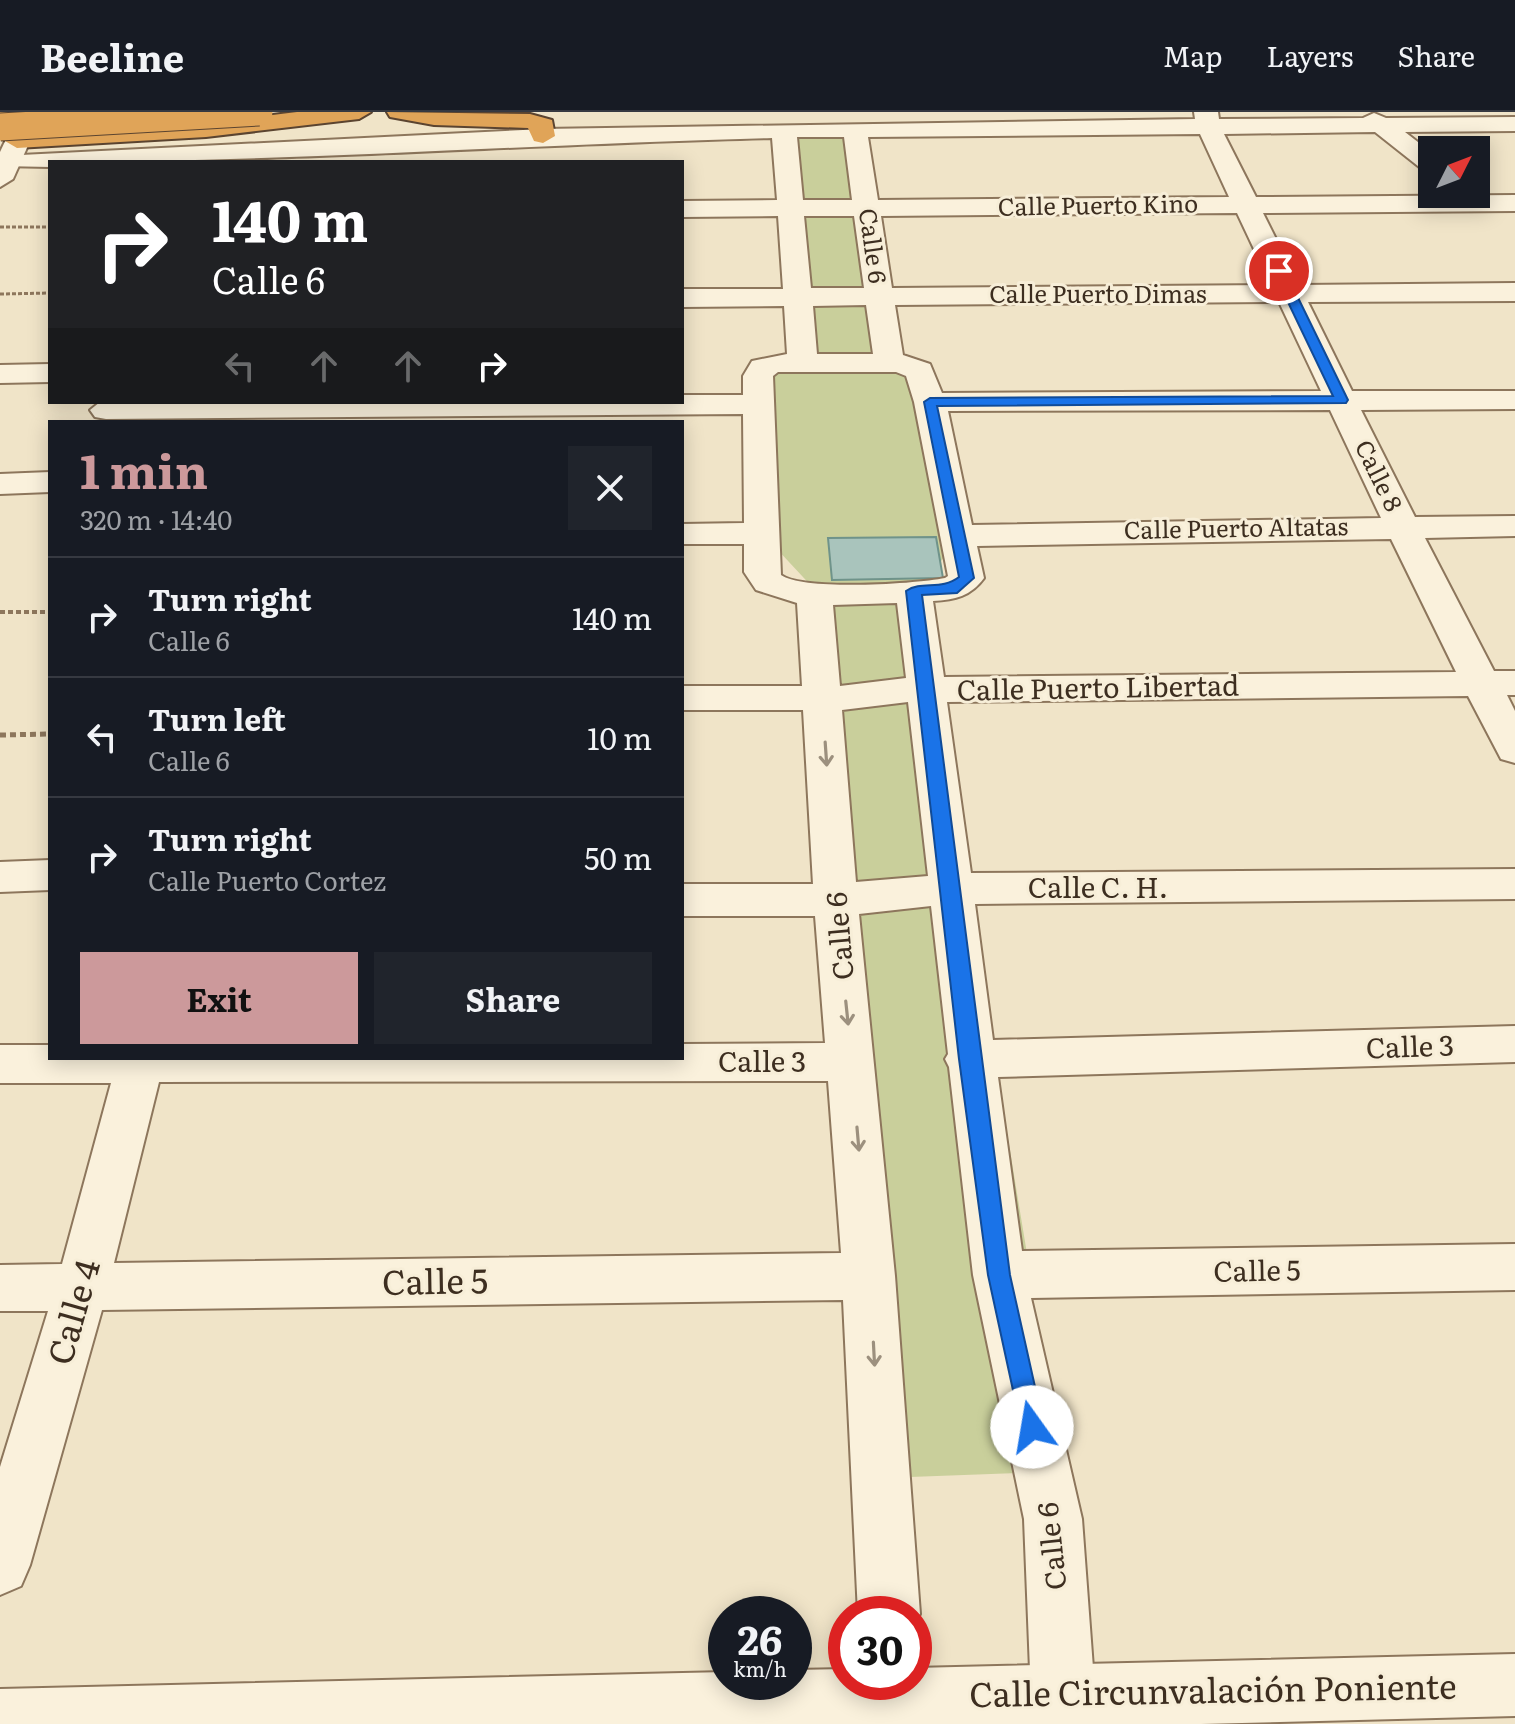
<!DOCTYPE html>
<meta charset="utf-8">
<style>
body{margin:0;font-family:Literata,serif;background:#20242c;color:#f1f3f6;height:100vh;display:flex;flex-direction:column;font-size:30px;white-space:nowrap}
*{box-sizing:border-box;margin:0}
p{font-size:26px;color:#9ea1a6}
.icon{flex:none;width:44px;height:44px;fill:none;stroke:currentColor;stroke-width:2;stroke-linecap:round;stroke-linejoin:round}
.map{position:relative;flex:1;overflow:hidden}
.drawer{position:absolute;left:48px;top:308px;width:636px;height:640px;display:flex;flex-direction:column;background:#171b24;border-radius:0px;box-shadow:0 4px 20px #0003}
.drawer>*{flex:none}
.top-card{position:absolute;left:48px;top:48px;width:636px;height:244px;border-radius:0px;box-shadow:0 4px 20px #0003;background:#202124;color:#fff;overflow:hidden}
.needle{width:52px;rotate:48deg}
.fabs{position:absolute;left:1418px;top:24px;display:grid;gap:16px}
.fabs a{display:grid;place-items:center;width:72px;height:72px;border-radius:0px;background:#171b24;box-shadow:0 4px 20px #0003;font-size:40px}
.speed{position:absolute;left:708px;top:1484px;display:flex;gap:16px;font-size:40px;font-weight:700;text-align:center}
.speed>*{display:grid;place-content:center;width:104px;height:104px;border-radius:50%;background:#171b24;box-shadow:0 4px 20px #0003;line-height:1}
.speed small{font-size:20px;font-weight:400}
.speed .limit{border:12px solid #d22;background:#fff;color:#111}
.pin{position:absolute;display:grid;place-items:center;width:68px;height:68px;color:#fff;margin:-34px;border:4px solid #fff;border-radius:50%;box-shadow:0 2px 8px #0007}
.me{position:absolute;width:88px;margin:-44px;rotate:347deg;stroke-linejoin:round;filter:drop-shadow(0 0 6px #0008)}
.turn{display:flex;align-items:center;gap:28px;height:168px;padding:0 32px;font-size:36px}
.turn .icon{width:104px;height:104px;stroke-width:2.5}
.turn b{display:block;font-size:56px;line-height:68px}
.lanes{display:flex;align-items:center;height:76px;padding:0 32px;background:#0003;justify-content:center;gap:40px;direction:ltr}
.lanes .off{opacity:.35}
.round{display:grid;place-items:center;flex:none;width:84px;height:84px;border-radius:0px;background:#20242c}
.headline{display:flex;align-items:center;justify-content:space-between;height:136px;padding:0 32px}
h1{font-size:48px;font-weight:700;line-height:60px;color:#cc999b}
.action{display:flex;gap:16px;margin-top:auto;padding:16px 32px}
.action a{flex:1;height:92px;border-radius:0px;background:#cc999b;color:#111;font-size:32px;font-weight:700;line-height:92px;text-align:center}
.action a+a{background:#20242c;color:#f1f3f6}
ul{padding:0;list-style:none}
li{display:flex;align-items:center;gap:24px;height:120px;padding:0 32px;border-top:2px solid #363941}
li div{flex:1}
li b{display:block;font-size:30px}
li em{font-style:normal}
header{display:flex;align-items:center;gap:48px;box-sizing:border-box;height:112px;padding:0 40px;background:#171b24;border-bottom:2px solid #363941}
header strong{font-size:38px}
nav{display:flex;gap:44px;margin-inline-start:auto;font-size:28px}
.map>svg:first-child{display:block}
.green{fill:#c9cf9b}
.water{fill:#a9c4bc;stroke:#6f938a;stroke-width:2}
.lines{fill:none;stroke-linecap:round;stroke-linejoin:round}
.minor-casing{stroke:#8d765c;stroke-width:4}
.tertiary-casing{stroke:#8d765c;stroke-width:4}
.motorway-casing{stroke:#5b4430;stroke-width:4}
.path-far2{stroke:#8d765c;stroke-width:3;stroke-dasharray:4 2;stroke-linecap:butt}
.path-far1{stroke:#8d765c;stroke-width:4;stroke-dasharray:5 3;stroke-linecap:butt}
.path{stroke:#8d765c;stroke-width:5;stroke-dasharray:6 4;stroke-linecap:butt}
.minor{fill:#faf1dc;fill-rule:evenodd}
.tertiary{fill:#faf1dc;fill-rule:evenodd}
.motorway{fill:#e0a458;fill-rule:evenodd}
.motorway-bridge-casing{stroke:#5b4430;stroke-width:29;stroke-linecap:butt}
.motorway-bridge{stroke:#e0a458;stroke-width:27}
.oneway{stroke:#9c907e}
.route{fill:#1a73e8;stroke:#114b97;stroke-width:2}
.labels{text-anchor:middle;stroke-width:6;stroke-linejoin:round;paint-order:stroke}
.far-street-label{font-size:24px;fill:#3d2e20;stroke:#f7eed8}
.street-label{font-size:28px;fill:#3d2e20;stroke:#f7eed8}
.near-street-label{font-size:34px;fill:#3d2e20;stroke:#f7eed8}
</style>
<header>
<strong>Beeline</strong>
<nav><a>Map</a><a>Layers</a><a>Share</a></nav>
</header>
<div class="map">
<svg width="1515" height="1612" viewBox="0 0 1515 1612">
<rect width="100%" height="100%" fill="#f0e4c8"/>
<polygon class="green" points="854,20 888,251 917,251 956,427 921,479 976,795 995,948 1030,1160 1045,1360 883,1366 816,479 762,421 754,248 802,249 787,21"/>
<polygon class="water" points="936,425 943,466 832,468 828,426"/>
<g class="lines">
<defs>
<g id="minor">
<path d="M1194,0H1218L1219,7L1363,6L1374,1L1386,6L1515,5V19L1405,20L1432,41V61L1423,58L1375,20L1224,22L1256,85L1515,83V99L1263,101L1299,173L1515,171V189L1308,190L1352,279H1515V297L1361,298L1415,405L1515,404V424L1425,426L1494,559H1515V583H1507L1515,599V651L1501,647L1468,584L947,590L971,761L1515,757V787L975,792L993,928L1515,914V950L998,965L1022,1139L1515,1132V1178L1031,1186L1082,1407L1095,1583L1085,1605C1068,1612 1058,1612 1041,1605L1031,1583L1024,1407L973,1163L949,955L945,947L948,942L931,794L859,802L895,1164L920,1502L914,1515V1502H858L843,1188L102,1198L30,1453L21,1474L0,1483V1355L48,1199H0V1153L62,1152L111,971H0V933H50V946H682V932L825,931L815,804H682V772H813L803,598H682V574H802L797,491L756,478L744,460V432H682V412L744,411L743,302L106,307L95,305L90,298L100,290H682V283H743V264L752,249L787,242L784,194L682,195V177H783L778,104L682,105V89L777,88L772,26C532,32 291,50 50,50V55L1,54V44L543,17L1195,7ZM1200,22L1229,85L878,88L868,25ZM797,25H844L852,88H803ZM1237,101L1271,173L892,176L881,104ZM804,104H854L864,176H811ZM1279,190L1321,279L942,281L930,252L903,243L895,193ZM866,193L873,242H817L813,194ZM778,260H896L906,264L914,290L948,464L945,466C916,472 803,479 781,463L773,264ZM1330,298L1381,406L972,413L948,299ZM1391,427L1456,560L944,565L933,489C955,488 971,484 984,466L977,434ZM897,491L906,566L840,574L833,493ZM908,590L928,764L856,770L842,598ZM828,969L841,1141L114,1151L159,970Z"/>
<polygon points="50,252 50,270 0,271 0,253"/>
<polygon points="50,360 50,380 0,382 0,362"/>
<polygon points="50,748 50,778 0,780 0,750"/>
</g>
<g id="tertiary">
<polygon points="19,0 43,0 13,67 0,75 0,40"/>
<polygon points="1515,1542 1515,1604 1201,1612 0,1612 0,1577 726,1560 726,1570 794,1570 794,1558 846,1557 846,1570 914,1570 914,1556"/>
</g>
<g id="motorway">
<polygon points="0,0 28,0 25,5 0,8"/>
<polygon points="297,0 371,0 359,7 206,25 17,36 5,29 17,22 206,11"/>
<polygon points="387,0 530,2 552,8 555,24 543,31 534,29 528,16 434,13 390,5"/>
</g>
</defs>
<use href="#minor" class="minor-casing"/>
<use href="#tertiary" class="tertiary-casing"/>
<use href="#motorway" class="motorway-casing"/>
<g class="path-far2">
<polyline points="0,115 50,115"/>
<polyline points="0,182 50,181"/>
</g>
<polyline class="path-far1" points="0,500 50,500"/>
<polyline class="path" points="0,623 50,622"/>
<use href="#minor" class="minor"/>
<use href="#tertiary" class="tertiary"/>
<use href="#motorway" class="motorway"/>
<defs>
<polyline id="motorway-bridge" points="0,15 259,0"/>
</defs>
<use href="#motorway-bridge" class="motorway-bridge-casing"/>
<use href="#motorway-bridge" class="motorway-bridge"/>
</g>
<defs><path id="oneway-shaft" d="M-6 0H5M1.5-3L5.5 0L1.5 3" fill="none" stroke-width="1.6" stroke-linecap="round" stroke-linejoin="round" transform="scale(2)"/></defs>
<g class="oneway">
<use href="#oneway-shaft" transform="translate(826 642) rotate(86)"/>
<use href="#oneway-shaft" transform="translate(847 901) rotate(84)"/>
<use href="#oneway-shaft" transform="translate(858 1027) rotate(85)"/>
<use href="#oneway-shaft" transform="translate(874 1242) rotate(87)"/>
</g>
<path class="route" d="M1279,156L1285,159L1348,288L1346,291L937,294L974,466L957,481L922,483L1010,1163L1044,1315L1041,1323L1032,1326L1024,1323L1021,1315L988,1163L959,947L906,479C922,468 941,479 959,465L924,290L930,286L1333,284L1273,159Z"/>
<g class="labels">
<g class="far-street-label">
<text transform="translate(1098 94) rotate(-1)" y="8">Calle Puerto Kino</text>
<text transform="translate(872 134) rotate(82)" y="8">Calle 6</text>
<text x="1098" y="191">Calle Puerto Dimas</text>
<text transform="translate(1378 364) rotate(64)" y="8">Calle 8</text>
<text transform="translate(1236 417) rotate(-1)" y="8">Calle Puerto Altatas</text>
</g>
<g class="street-label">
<text transform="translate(1098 576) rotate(-1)" y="10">Calle Puerto Libertad</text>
<text x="1098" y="786">Calle C. H.</text>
<text transform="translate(840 824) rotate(-95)" y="10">Calle 6</text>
<text transform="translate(1410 935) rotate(-2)" y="10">Calle 3</text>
<text x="762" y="960">Calle 3</text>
<text transform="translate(1257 1159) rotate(-1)" y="10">Calle 5</text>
<text transform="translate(1052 1434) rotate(-96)" y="10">Calle 6</text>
</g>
<g class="near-street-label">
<text transform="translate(435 1170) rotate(-1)" y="12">Calle 5</text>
<text transform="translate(74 1200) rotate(-74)" y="12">Calle 4</text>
<text transform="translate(1213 1579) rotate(-1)" y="12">Calle Circunvalación Poniente</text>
</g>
</g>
</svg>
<div class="fabs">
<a><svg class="needle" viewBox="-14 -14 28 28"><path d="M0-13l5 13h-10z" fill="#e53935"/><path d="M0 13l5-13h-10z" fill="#9ea1a6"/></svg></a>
</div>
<div class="speed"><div>26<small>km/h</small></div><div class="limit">30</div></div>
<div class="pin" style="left:1279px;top:159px;background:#d93025"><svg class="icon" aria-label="arrive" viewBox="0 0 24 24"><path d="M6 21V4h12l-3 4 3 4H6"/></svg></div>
<svg class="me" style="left:1032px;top:1315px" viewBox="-20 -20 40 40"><circle r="19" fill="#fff"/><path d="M0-13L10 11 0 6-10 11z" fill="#1a73e8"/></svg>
<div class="top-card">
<div class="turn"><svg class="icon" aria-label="right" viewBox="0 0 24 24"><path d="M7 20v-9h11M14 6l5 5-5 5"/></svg><div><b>140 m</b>Calle 6</div></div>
<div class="lanes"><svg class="icon off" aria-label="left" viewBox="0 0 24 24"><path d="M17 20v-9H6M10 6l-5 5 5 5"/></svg><svg class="icon off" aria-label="ahead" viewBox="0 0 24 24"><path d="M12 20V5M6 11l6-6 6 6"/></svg><svg class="icon off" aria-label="ahead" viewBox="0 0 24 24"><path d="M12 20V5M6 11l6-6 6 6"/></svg><svg class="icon" aria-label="right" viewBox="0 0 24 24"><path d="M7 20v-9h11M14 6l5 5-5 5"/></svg></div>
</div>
<section class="drawer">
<div class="headline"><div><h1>1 min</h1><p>320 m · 14:40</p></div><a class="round"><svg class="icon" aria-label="close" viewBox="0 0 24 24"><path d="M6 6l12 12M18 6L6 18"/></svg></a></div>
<ul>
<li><svg class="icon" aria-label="right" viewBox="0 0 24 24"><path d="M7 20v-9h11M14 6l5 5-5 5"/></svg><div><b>Turn right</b><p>Calle 6</p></div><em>140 m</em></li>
<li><svg class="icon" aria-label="left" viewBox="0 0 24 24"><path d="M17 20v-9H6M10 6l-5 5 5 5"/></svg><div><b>Turn left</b><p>Calle 6</p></div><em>10 m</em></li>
<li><svg class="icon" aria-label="right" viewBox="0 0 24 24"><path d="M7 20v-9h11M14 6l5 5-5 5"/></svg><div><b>Turn right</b><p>Calle Puerto Cortez</p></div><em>50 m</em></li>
</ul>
<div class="action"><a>Exit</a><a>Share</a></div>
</section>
</div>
